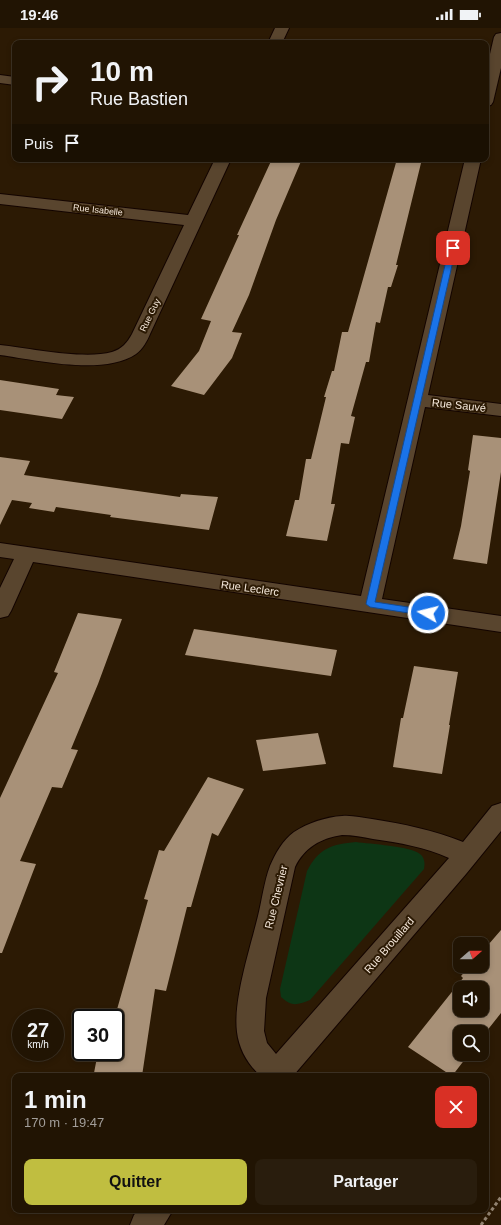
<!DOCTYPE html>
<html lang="fr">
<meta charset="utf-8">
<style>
body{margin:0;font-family:Helvetica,sans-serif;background:#291d0d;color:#f1f3f6;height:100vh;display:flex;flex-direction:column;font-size:15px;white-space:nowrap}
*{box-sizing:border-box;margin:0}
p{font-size:13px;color:#a29e9a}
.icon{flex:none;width:22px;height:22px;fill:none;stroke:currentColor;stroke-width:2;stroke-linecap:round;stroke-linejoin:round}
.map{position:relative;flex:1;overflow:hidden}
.details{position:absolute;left:12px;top:1045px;width:477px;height:140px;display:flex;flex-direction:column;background:#211403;border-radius:8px;box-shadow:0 2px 6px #0003,0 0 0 1px #3e3325}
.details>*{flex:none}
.hud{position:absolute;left:12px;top:12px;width:477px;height:122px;border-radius:8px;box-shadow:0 2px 6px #0003,0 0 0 1px #3e3325;background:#211403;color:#f1f3f6;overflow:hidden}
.needle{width:26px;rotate:70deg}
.controls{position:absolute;left:453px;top:909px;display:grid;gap:8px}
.controls a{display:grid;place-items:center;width:36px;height:36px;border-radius:8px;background:#211403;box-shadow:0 2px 6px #0003,0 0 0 1px #3e3325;font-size:20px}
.speed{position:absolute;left:12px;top:981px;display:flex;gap:8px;font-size:20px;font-weight:700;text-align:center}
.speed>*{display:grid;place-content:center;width:52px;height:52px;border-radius:50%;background:#211403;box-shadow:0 2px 6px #0003,0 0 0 1px #3e3325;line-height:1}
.speed small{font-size:10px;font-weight:400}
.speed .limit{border:2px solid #111;border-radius:6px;background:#fff;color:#111}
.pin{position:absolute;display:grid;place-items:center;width:34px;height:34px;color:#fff;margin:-17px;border-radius:8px;box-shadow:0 2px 6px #0006}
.me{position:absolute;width:44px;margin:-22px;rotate:278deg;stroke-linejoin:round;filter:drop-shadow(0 0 3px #0008)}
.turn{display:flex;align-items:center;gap:14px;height:84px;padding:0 12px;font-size:18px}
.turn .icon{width:52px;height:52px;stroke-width:2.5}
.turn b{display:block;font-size:28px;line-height:34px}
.then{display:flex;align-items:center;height:38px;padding:0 12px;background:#0003;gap:8px;font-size:15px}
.round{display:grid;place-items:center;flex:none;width:42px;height:42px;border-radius:8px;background:#291d0d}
.head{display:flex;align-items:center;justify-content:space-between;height:68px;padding:0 12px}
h1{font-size:24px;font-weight:700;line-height:30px}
.button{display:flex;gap:8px;margin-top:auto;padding:8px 12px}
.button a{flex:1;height:46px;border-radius:8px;background:#c0be40;color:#111;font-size:16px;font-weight:700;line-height:46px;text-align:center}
.button a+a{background:#291d0d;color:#f1f3f6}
.status{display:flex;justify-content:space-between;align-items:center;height:28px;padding:0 20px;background:#211403;direction:ltr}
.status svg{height:11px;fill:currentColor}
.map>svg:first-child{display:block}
.green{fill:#0d3615}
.building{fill:#a89178;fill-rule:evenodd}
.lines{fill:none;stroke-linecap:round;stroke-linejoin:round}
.street-casing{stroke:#130400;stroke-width:2}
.path{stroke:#928371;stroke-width:3;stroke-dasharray:3.5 2.5;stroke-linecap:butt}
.street{fill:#59452e;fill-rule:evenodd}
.route{fill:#1a73e8;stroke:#114b97}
.labels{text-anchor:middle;stroke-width:4;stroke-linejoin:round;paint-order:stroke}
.far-street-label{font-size:9px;fill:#f6e9dc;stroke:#2c1a04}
.street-label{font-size:11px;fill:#f6e9dc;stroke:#2c1a04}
</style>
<div class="status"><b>19:46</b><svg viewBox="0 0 49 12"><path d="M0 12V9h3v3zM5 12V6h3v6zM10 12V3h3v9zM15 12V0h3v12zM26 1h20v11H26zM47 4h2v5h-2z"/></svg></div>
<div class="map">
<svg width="501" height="1197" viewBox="0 0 501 1197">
<rect width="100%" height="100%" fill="#2c1a04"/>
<path class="green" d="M356,814C370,816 410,818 420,826C425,830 425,836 424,841L310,972C297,977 292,979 281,969L280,961L307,843C319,820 332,816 356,814Z"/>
<g class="building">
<polygon points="272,131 302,131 276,192 249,267 232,304 242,305 232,330 204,367 171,358 199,323 211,293 201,291 239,207 237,207"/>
<polygon points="397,131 422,131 396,237 398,237 391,259 388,259 380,295 376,294 369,334 366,334 351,388 355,389 349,416 341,415 331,476 335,476 327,513 286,508 295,472 299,472 306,431 311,431 326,369 324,369 332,343 334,343 342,304 348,304"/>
<polygon points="0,352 59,361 56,367 74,369 62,391 0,382"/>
<polygon points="473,407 501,410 501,444 487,536 453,531 461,498 470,443 468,442"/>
<polygon points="0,429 30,433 24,447 180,469 181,466 218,469 209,502 110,489 111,487 56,479 54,484 29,480 32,475 12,472 0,497"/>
<polygon points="78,585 122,591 98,656 71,721 78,722 62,760 52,759 20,833 36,836 2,925 0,925 0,770 58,645 54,644"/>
<polygon points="194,601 337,622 331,648 185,627"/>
<polygon points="414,638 458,644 449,697 450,697 442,746 393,739 401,690 403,690"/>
<polygon points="318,705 326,736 263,743 256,712"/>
<polygon points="208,749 244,761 218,808 212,805 191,879 187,879 166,963 155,961 142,1048 94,1045 98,1024 115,1024 115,990 104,990 105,984 116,985 148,872 144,871 159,822 164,823"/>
<path d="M501,902V985L482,1009V1004H460V1026H469L452,1048L408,1019L463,950L461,948L470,938H482V924ZM460,960H482V982H460Z"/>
</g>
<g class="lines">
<defs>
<g id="street">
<polygon points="275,0 289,0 282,15 268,15"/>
<polygon points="501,5 501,40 493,74 491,77 486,78 486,43 494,9 496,6"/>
<polygon points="0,47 15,49 15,57 0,55"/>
<path d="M215,131H231L150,306C147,313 143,321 136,326C104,348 36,332 0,327V317C29,320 84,332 112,324C122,321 127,315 132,306L184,197L0,176V166L188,187Z"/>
<polygon points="465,131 481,131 428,367 501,376 501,388 425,379 382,571 501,588 501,604 33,534 11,583 8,588 0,590 0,560 14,531 0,529 0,515 361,568"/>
<path d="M501,775V803L466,846L293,1048H261C248,1037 239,1021 237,1004C233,972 250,921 258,888C262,872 264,854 270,838C275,826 283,812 294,804C308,795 326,789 342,788C352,787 362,790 372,791C404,796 433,802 463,814L492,778ZM342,807C353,807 363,809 373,811C400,815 425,819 449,830L276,1026L267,1015L264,1003L266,970L295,839C304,820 321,810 342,807Z"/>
<polygon points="139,1182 173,1182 164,1197 130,1197 134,1187"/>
</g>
</defs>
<use href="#street" class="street-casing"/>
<polyline class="path" points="481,1197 501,1169"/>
<use href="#street" class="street"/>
</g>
<polygon class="route" points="453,218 456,220 375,574 428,582 433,585 428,588 370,579 366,576 449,220"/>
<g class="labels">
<g class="far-street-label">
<text transform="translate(98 182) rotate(6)" y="3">Rue Isabelle</text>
<text transform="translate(150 287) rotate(-64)" y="3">Rue Guy</text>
</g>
<g class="street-label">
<text transform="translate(459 377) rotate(6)" y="4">Rue Sauvé</text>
<text transform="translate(250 560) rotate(8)" y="4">Rue Leclerc</text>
<text transform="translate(276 869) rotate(-76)" y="4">Rue Chevrier</text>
<text transform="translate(389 917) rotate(-49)" y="4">Rue Brouillard</text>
</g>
</g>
</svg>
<div class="controls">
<a><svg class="needle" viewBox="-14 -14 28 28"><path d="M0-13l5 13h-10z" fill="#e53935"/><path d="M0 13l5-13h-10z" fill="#a29e9a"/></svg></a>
<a><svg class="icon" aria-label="sound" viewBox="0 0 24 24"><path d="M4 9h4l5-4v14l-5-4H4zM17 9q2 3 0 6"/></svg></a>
<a><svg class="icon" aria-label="search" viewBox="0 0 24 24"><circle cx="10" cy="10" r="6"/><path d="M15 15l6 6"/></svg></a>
</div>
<div class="speed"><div>27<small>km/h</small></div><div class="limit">30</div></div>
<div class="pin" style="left:453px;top:220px;background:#d93025"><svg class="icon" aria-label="arrive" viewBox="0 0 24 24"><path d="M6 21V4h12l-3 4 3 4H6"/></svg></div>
<svg class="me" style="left:428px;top:585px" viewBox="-20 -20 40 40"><circle r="17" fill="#1a73e8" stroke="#fff" stroke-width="3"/><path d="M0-11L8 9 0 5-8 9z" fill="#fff"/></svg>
<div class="hud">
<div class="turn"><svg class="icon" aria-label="right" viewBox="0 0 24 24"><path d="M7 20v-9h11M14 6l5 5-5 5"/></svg><div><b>10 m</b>Rue Bastien</div></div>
<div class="then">Puis<svg class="icon" aria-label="arrive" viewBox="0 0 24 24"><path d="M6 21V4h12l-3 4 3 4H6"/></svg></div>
</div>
<section class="details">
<div class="head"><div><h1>1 min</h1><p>170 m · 19:47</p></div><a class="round" style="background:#d93025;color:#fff"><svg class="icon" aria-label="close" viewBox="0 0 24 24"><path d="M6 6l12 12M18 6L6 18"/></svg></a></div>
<div class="button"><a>Quitter</a><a>Partager</a></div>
</section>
</div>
